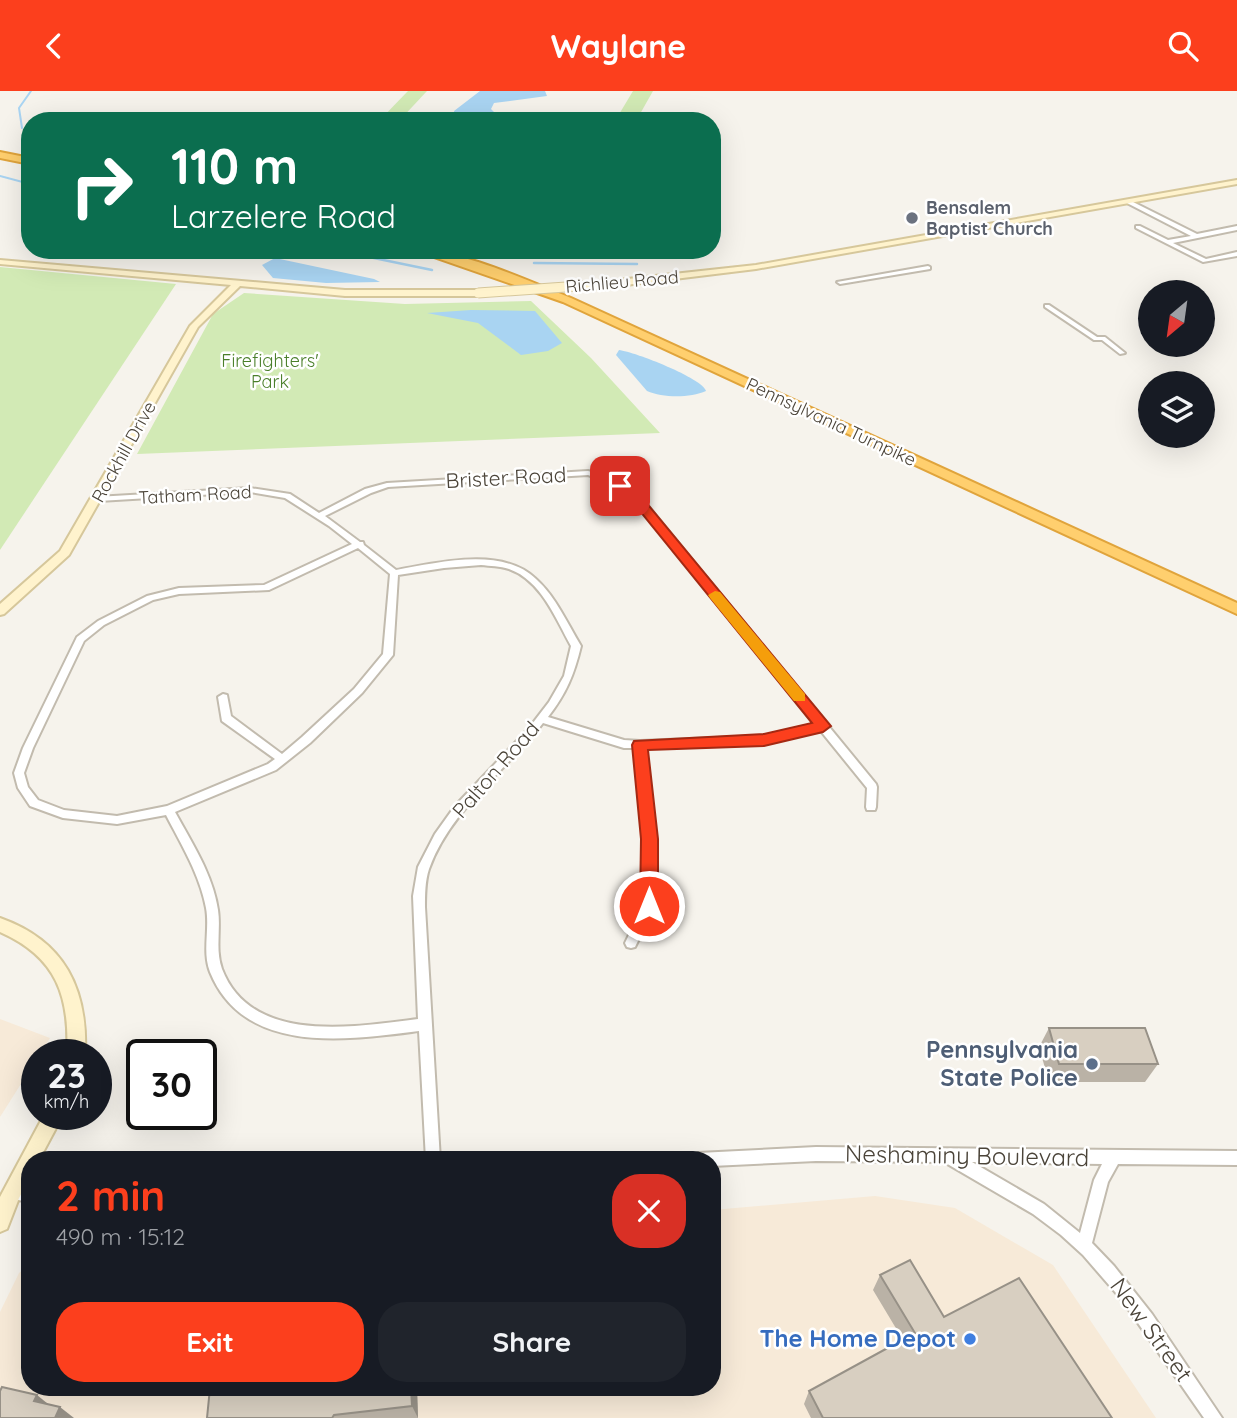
<!DOCTYPE html>
<meta charset="utf-8">
<style>
body{margin:0;font-family:Quicksand,sans-serif;background:#20242c;color:#f1f3f6;height:100vh;display:flex;flex-direction:column;font-size:26px;white-space:nowrap}
*{box-sizing:border-box;margin:0}
p{font-size:23px;color:#9ea1a6}
.icon{flex:none;width:38px;height:38px;fill:none;stroke:currentColor;stroke-width:2;stroke-linecap:round;stroke-linejoin:round}
.map{position:relative;flex:1;overflow:hidden}
.details{position:absolute;left:21px;top:1060px;width:700px;height:245px;display:flex;flex-direction:column;background:#171b24;border-radius:28px;box-shadow:0 7px 28px #0002}
.details>*{flex:none}
.top-card{position:absolute;left:21px;top:21px;width:700px;height:147px;border-radius:28px;box-shadow:0 7px 28px #0002;background:#0b6e4f;color:#fff;overflow:hidden}
.needle{width:46px;rotate:209deg}
.tools{position:absolute;left:1138px;top:189px;display:grid;gap:14px}
.tools a{display:grid;place-items:center;width:77px;height:77px;border-radius:50%;background:#171b24;box-shadow:0 7px 28px #0002;font-size:35px}
.speed{position:absolute;left:21px;top:948px;display:flex;gap:14px;font-size:35px;font-weight:700;text-align:center}
.speed>*{display:grid;place-content:center;width:91px;height:91px;border-radius:50%;background:#171b24;box-shadow:0 7px 28px #0002;line-height:1}
.speed small{font-size:18px;font-weight:400}
.speed .limit{border:4px solid #111;border-radius:10px;background:#fff;color:#111}
.pin{position:absolute;display:grid;place-items:center;width:60px;height:60px;color:#fff;margin:-30px;border-radius:14px;box-shadow:0 4px 10px #0006}
.me{position:absolute;width:77px;margin:-38px;rotate:0deg;stroke-linejoin:round;filter:drop-shadow(0 0 5px #0008)}
.turn{display:flex;align-items:center;gap:24px;height:147px;padding:0 35px;font-size:32px}
.turn .icon{width:91px;height:91px;stroke-width:2.5}
.turn b{display:block;font-size:49px;line-height:60px}
.round{display:grid;place-items:center;flex:none;width:74px;height:74px;border-radius:28px;background:#20242c}
.summary{display:flex;align-items:center;justify-content:space-between;height:119px;padding:0 35px}
h1{font-size:42px;font-weight:700;line-height:52px;color:#fc3f1d}
.button{display:flex;gap:14px;margin-top:auto;padding:14px 35px}
.button a{flex:1;height:80px;border-radius:28px;background:#fc3f1d;color:#fff;font-size:28px;font-weight:700;line-height:80px;text-align:center}
.button a+a{background:#20242c;color:#f1f3f6}
header{display:flex;justify-content:space-between;align-items:center;height:91px;padding:0 35px;background:#fc3f1d;color:#fff;font-size:32px;font-weight:700}
.map>svg:first-child{display:block}
.commercial{fill:#f7ead8}
.green{fill:#d2eab5}
.water{fill:#a9d4f2}
.lines{fill:none;stroke-linecap:round;stroke-linejoin:round}
.stream-far1{stroke:#a9d4f2;stroke-width:2}
.stream{stroke:#a9d4f2;stroke-width:2.5}
.street-casing{stroke:#c2bbae;stroke-width:4}
.secondary-casing{stroke:#d6c79b;stroke-width:4}
.highway-casing{stroke:#e0a43c;stroke-width:4}
.street{fill:#fff;fill-rule:evenodd}
.secondary{fill:#fff3cd;fill-rule:evenodd}
.highway{fill:#ffcf6e;fill-rule:evenodd}
.secondary-bridge-casing{stroke:#d6c79b;stroke-width:11;stroke-linecap:butt}
.secondary-bridge{stroke:#fff3cd;stroke-width:9}
.wall{fill:#bab2a6}
.shaded-wall{fill:#979187}
.building{fill:#d8cfc1;stroke:#979187;stroke-width:2}
.route{fill:#fc3f1d;stroke:#a42913;stroke-width:2}
.slow{fill:#f59e0b}
.worship-dot{fill:#6b7280;stroke:#fff;stroke-width:2.5}
.service-dot{fill:#5c6f8a;stroke:#fff;stroke-width:2.5}
.shop-dot{fill:#3f7fe0;stroke:#fff;stroke-width:2.5}
.labels{text-anchor:middle;stroke-width:5;stroke-linejoin:round;paint-order:stroke}
.far-worship-label{font-size:18px;font-weight:bold;fill:#5b616d;stroke:#fff;text-anchor:start}
.far-street-label{font-size:18px;fill:#4b4439;stroke:#fff}
.far-park-label{font-size:18px;fill:#4a7f2a;stroke:#fff}
.street-label{font-size:21px;fill:#4b4439;stroke:#fff}
.near-service-label{font-size:24px;font-weight:bold;fill:#4e5e75;stroke:#fff;text-anchor:end}
.near-street-label{font-size:24px;fill:#4b4439;stroke:#fff}
.near-shop-label{font-size:24px;font-weight:bold;fill:#366cbe;stroke:#fff;text-anchor:end}
</style>
<header><svg class="icon" aria-label="back" viewBox="0 0 24 24"><path d="M15 5l-7 7 7 7"/></svg>Waylane<svg class="icon" aria-label="search" viewBox="0 0 24 24"><circle cx="10" cy="10" r="6"/><path d="M15 15l6 6"/></svg></header>
<div class="map">
<svg width="1237" height="1327" viewBox="0 0 1237 1327">
<rect width="100%" height="100%" fill="#f6f3ec"/>
<g class="commercial">
<polygon points="0,928 50,947 0,1026"/>
<polygon points="875,1105 955,1117 1053,1174 1156,1327 0,1327 0,1221 19,1182 30,1173 30,1297 712,1297 712,1119"/>
</g>
<g class="green">
<polygon points="408,0 427,0 399,30 379,30"/>
<polygon points="633,0 653,0 636,30 615,30"/>
<polygon points="0,176 176,193 0,459"/>
<polygon points="244,202 405,213 531,210 591,267 660,342 137,363 213,223"/>
</g>
<g class="water">
<polygon points="480,0 545,0 547,5 494,12 491,18 503,30 455,30 454,20"/>
<polygon points="275,167 374,188 380,191 326,192 273,187 262,174"/>
<polygon points="471,219 535,220 562,252 548,260 521,264 478,232 427,222"/>
<path d="M619,259C635,261 702,287 706,300C690,307 663,307 647,300L616,264Z"/>
</g>
<g class="lines">
<g class="stream-far1">
<polyline points="22,37 19,17 31,0"/>
<polyline points="0,85 30,93"/>
</g>
<g class="stream">
<polyline points="335,159 432,179"/>
<polyline points="534,172 637,173"/>
</g>
<defs>
<g id="street">
<polygon points="1127,110 1131,110 1197,143 1237,135 1237,139 1173,152 1206,168 1237,161 1237,165 1203,171 1136,137 1136,135 1140,135 1168,149 1191,145 1127,112"/>
<polygon points="928,175 930,176 930,178 840,193 837,191"/>
<polygon points="1045,214 1049,214 1097,246 1105,246 1125,262 1120,263 1102,249 1094,249 1045,216"/>
<path d="M588,380L608,385L639,404L876,693L877,696L876,716L875,719H867L866,716L867,697L820,639L764,653L646,657L655,748V815L635,856L631,857L627,856L625,852L643,815V748L635,657H624L543,632C506,680 450,719 429,778C425,790 425,803 425,816L440,1069H426L419,940C347,949 244,965 210,881C202,861 210,838 206,817C200,784 181,753 166,724L117,733L63,727L30,715L18,697L14,682L23,657L77,546L98,530L147,505L179,497L264,494L352,453L329,435L285,407L250,401L99,410H96V406L250,397L290,403L319,422L365,398L387,392ZM588,384L602,389L633,408L815,633L764,645L640,650L624,649L548,626C566,603 574,584 581,555C567,532 556,506 536,488C502,455 437,472 396,479L364,454L363,451H360L325,425L371,402L388,396ZM358,457L390,483L383,563L354,598L302,646L282,663L231,625L227,604L223,603L218,606L222,630L275,668L268,673L167,715L117,725L64,719L38,709L28,696L24,682L33,657L84,550L104,534L153,509L179,503L269,499ZM481,474C490,475 500,475 509,478C541,489 556,528 571,555L564,585L549,611L529,637L455,715L435,743L418,776L413,805L418,928C354,936 251,954 222,878C215,859 221,838 218,819C213,784 192,752 175,721L276,679L310,652L362,602L393,564L398,484L444,477Z"/>
<path d="M816,1056L1237,1060V1074L1118,1073L1108,1091L1092,1152L1114,1175L1152,1223L1222,1327H1204L1122,1209L1083,1164L1061,1144L1033,1123L944,1071L816,1070L712,1075V1069H691L693,1064L698,1062ZM972,1071L1102,1073L1094,1089L1080,1142L1044,1113Z"/>
<polygon points="11,1095 30,1097 30,1111 6,1107 4,1102 6,1097"/>
</g>
<g id="secondary">
<polygon points="1237,89 1237,93 756,178 609,196 605,193 609,190 756,174"/>
<polygon points="0,169 345,199 478,199 482,202 478,205 345,205 240,195 198,236 69,464 4,523 0,524 0,513 60,460 190,235 231,194 0,173"/>
<path d="M0,827C65,850 88,898 85,964H67C70,906 57,866 0,841Z"/>
<polygon points="44,1024 63,1024 39,1069 30,1069 30,1087 19,1107 7,1138 0,1141 0,1106"/>
</g>
<g id="highway">
<polygon points="0,61 30,67 30,73 0,67"/>
<path d="M414,159C463,159 525,189 571,207L1237,512V523L563,211Z"/>
</g>
</defs>
<use href="#street" class="street-casing"/>
<use href="#secondary" class="secondary-casing"/>
<use href="#highway" class="highway-casing"/>
<use href="#street" class="street"/>
<use href="#secondary" class="secondary"/>
<use href="#highway" class="highway"/>
<defs>
<polyline id="secondary-bridge" points="478,202 609,193"/>
</defs>
<use href="#secondary-bridge" class="secondary-bridge-casing"/>
<use href="#secondary-bridge" class="secondary-bridge"/>
</g>
<g class="wall">
<polygon points="1049,937 1158,973 1145,991 1049,991 1039,956"/>
<polygon points="880,1184 944,1226 1112,1327 811,1327 804,1313 809,1300 903,1249 873,1199"/>
<polygon points="210,1297 417,1297 418,1327 207,1327"/>
</g>
<g class="shaded-wall">
<polygon points="411,1297 417,1297 418,1327 412,1315"/>
<polygon points="37,1304 53,1317 34,1310"/>
<polygon points="60,1316 74,1327 55,1327"/>
</g>
<g class="building">
<polygon points="1049,937 1145,937 1158,973 1059,973"/>
<polygon points="910,1169 944,1226 1019,1187 1112,1327 823,1327 809,1300 915,1242 880,1184"/>
<polygon points="2,1296 37,1304 34,1310 60,1316 55,1327 0,1327 0,1300"/>
<polygon points="210,1297 411,1297 412,1315 334,1324 332,1327 207,1327"/>
</g>
<polygon class="route" points="620,391 640,404 831,635 823,641 764,655 648,659 658,748 658,815 649,822 640,815 641,748 632,654 634,650 764,643 812,632 631,409 616,397 614,395"/>
<polygon class="slow" points="715,500 720,501 805,603 805,610 794,610 710,507 708,504"/>
<circle class="worship-dot" cx="912" cy="127" r="7"/>
<circle class="service-dot" cx="1092" cy="973" r="7"/>
<circle class="shop-dot" cx="970" cy="1248" r="7"/>
<g class="labels">
<g class="far-worship-label">
<text x="926" y="123">Bensalem<tspan x="926" dy="21">Baptist Church</tspan></text>
</g>
<g class="far-street-label">
<text transform="translate(622 191) rotate(-5)" y="6">Richlieu Road</text>
<text transform="translate(831 331) rotate(25)" y="6">Pennsylvania Turnpike</text>
<text transform="translate(124 361) rotate(-61)" y="6">Rockhill Drive</text>
<text transform="translate(195 404) rotate(-3)" y="6">Tatham Road</text>
</g>
<g class="far-park-label">
<text x="270" y="276">Firefighters'<tspan x="270" dy="21">Park</tspan></text>
</g>
<g class="street-label">
<text transform="translate(506 387) rotate(-3)" y="7">Brister Road</text>
<text transform="translate(496 679) rotate(-49)" y="7">Palton Road</text>
</g>
<g class="near-service-label">
<text x="1078" y="967">Pennsylvania<tspan x="1078" dy="28">State Police</tspan></text>
</g>
<g class="near-street-label">
<text transform="translate(967 1065) rotate(1)" y="8">Neshaminy Boulevard</text>
<text transform="translate(1151 1239) rotate(54)" y="8">New Street</text>
</g>
<g class="near-shop-label">
<text x="956" y="1256">The Home Depot</text>
</g>
</g>
</svg>
<div class="tools">
<a><svg class="needle" viewBox="-14 -14 28 28"><path d="M0-13l5 13h-10z" fill="#e53935"/><path d="M0 13l5-13h-10z" fill="#9ea1a6"/></svg></a>
<a><svg class="icon" aria-label="layers" viewBox="0 0 24 24"><path d="M12 4l9 5-9 5-9-5zM3 14l9 5 9-5"/></svg></a>
</div>
<div class="speed"><div>23<small>km/h</small></div><div class="limit">30</div></div>
<div class="pin" style="left:620px;top:395px;background:#d93025"><svg class="icon" aria-label="arrive" viewBox="0 0 24 24"><path d="M6 21V4h12l-3 4 3 4H6"/></svg></div>
<svg class="me" style="left:649px;top:815px" viewBox="-20 -20 40 40"><circle r="17" fill="#fc3f1d" stroke="#fff" stroke-width="3"/><path d="M0-11L8 9 0 5-8 9z" fill="#fff"/></svg>
<div class="top-card">
<div class="turn"><svg class="icon" aria-label="right" viewBox="0 0 24 24"><path d="M7 20v-9h11M14 6l5 5-5 5"/></svg><div><b>110 m</b>Larzelere Road</div></div>
</div>
<section class="details">
<div class="summary"><div><h1>2 min</h1><p>490 m · 15:12</p></div><a class="round" style="background:#d93025;color:#fff"><svg class="icon" aria-label="close" viewBox="0 0 24 24"><path d="M6 6l12 12M18 6L6 18"/></svg></a></div>
<div class="button"><a>Exit</a><a>Share</a></div>
</section>
</div>
